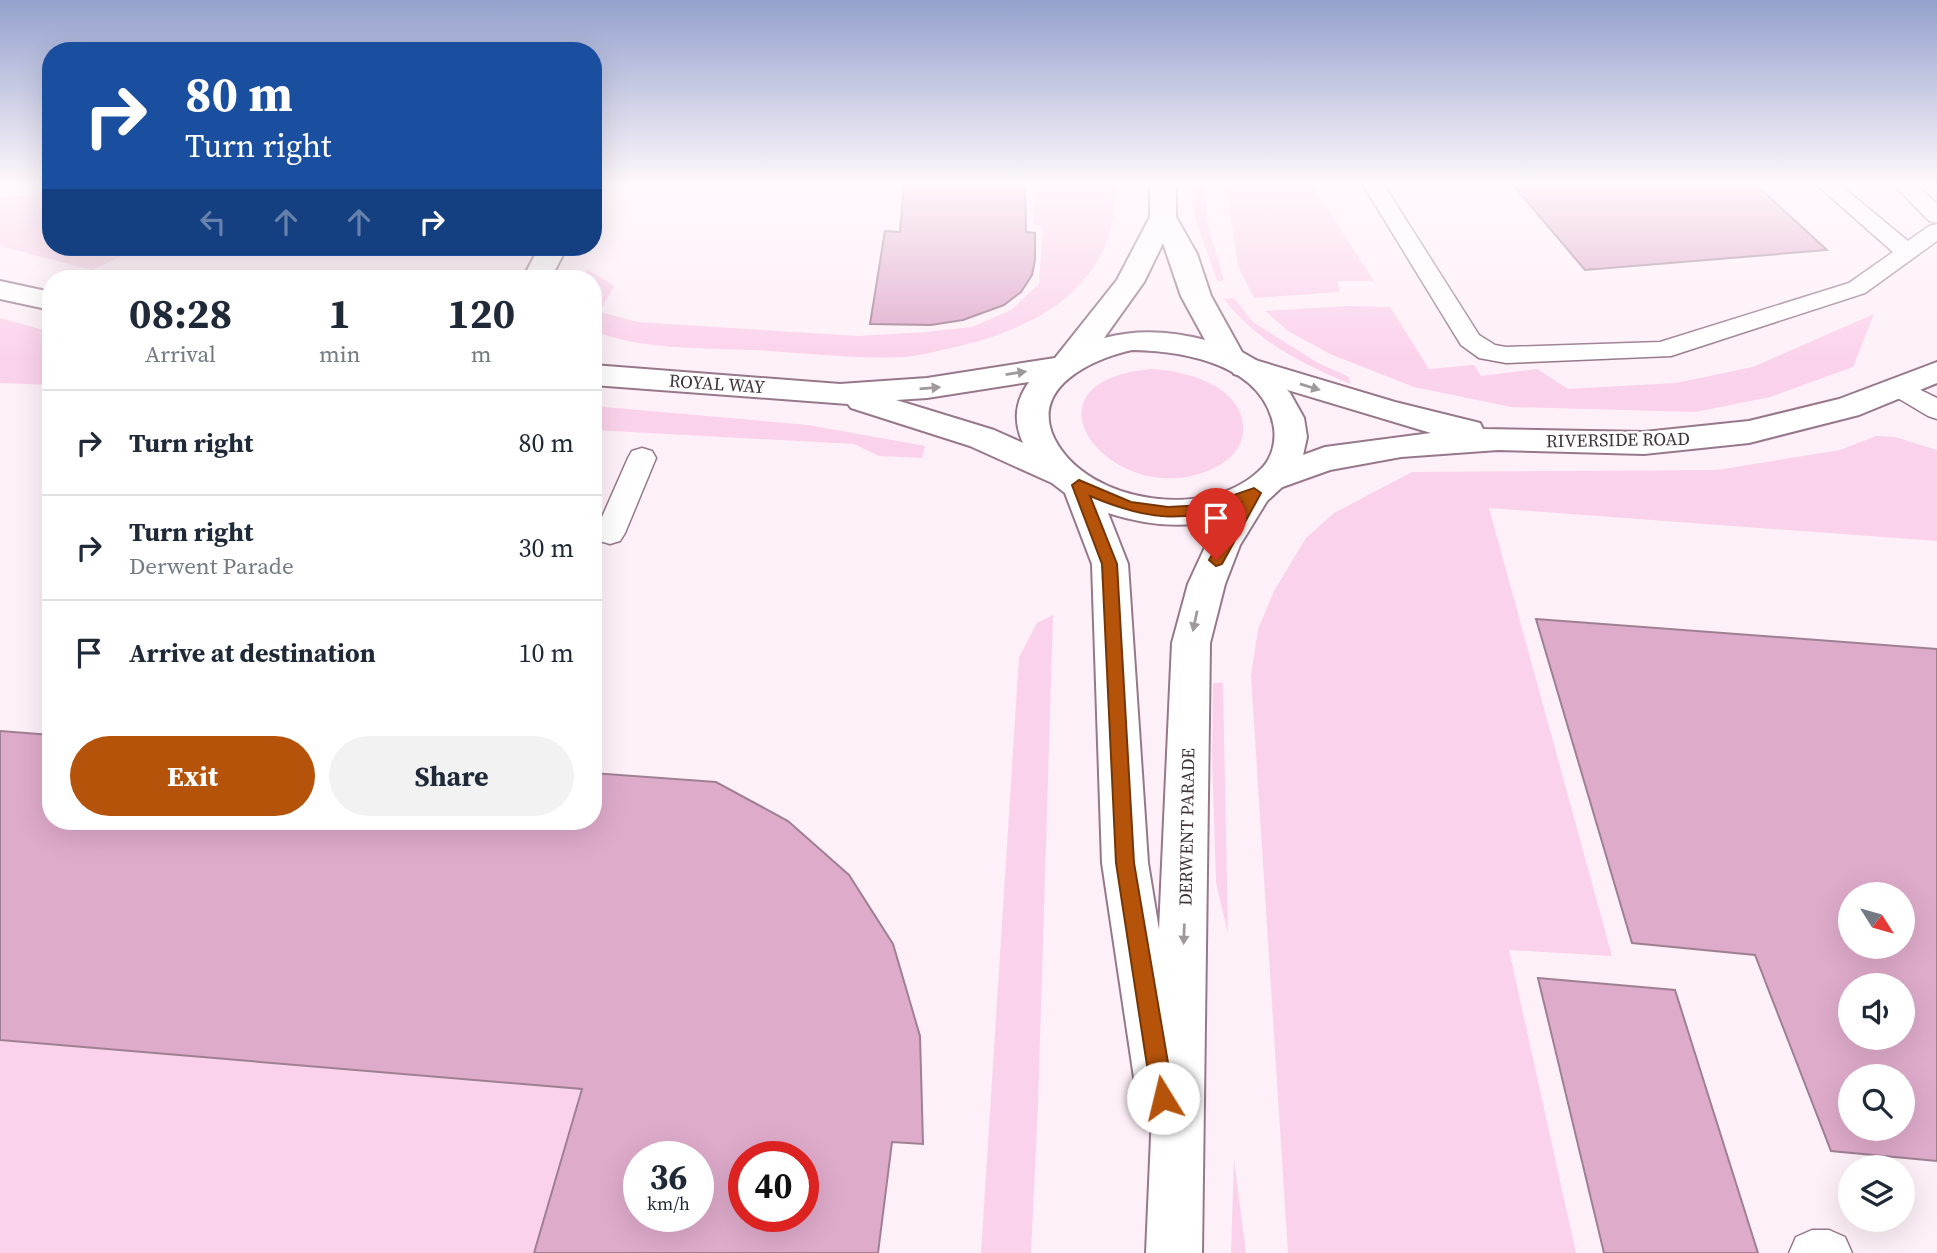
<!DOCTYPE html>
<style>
body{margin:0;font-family:"Source Serif 4",serif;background:#f2f2f3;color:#1f2937;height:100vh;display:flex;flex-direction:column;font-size:26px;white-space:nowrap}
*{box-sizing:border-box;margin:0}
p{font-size:23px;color:#747a83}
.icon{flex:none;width:38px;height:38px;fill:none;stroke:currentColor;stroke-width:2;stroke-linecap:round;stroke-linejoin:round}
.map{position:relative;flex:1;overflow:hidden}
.panel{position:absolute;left:42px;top:270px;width:560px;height:560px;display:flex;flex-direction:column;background:#fff;border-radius:28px;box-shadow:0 7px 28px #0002}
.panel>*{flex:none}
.guide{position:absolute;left:42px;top:42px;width:560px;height:214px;border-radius:28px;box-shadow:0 7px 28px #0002;background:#1a4fa0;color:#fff;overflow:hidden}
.needle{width:46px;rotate:127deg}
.tools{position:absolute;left:1838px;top:882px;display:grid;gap:14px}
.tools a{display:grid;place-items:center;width:77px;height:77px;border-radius:50%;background:#fff;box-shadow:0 7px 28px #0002;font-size:35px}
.speed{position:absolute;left:623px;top:1141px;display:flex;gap:14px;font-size:35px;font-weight:700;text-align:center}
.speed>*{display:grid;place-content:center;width:91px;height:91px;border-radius:50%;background:#fff;box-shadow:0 7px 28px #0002;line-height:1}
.speed small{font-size:18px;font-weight:400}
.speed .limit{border:10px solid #d22;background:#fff;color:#111}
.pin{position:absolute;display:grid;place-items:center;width:60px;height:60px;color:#fff;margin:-72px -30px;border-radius:50% 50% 50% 0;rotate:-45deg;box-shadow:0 0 7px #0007}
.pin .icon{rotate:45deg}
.me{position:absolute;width:77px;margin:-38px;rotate:351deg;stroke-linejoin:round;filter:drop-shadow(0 0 5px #0008)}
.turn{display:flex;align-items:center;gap:24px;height:147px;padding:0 28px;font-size:32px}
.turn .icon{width:91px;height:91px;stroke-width:2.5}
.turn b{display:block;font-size:49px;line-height:60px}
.lanes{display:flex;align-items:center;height:66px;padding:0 28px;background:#0003;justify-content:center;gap:35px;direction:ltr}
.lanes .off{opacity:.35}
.eta{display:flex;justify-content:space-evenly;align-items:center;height:119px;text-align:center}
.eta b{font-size:42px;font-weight:700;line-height:49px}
.cta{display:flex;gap:14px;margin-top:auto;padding:14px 28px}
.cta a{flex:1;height:80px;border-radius:42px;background:#b45309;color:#fff;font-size:28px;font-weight:700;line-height:80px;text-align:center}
.cta a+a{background:#f2f2f3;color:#1f2937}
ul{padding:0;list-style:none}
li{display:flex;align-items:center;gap:21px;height:105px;padding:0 28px;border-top:2px solid #e0e1e3}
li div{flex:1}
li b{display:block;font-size:26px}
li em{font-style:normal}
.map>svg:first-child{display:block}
.green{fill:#fbd2eb;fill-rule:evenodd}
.building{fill:#dfabcb;stroke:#9f8093;stroke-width:2;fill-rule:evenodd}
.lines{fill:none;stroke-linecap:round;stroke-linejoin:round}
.service-casing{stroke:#97788b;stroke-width:3}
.minor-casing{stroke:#97788b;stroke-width:4}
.tertiary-casing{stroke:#97788b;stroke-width:4}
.service{fill:#fff;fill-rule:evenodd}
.minor{fill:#fff;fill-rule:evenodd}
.tertiary{fill:#fff;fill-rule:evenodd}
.oneway{fill:#a0999c}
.route{fill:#b45309;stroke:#753606;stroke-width:2}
.labels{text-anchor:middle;stroke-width:5;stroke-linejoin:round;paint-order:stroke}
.street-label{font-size:18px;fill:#40333a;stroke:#fff}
</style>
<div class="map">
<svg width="1937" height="1253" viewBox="0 0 1937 1253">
<rect width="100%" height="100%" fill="#fef0f8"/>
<g class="green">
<path d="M1034,185H1116C1117,286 1038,329 951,348C936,351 919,356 904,357C855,359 804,353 755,350C708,348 635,350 593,330V278H582L587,269L614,286L600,312L638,322L858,336L926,332L972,327L1011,310L1039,284L1043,226L1034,225Z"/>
<polygon points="1193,185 1205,185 1208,225 1224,280 1218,282 1195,219"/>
<polygon points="1226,185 1312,185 1374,281 1337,281 1340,292 1254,298 1238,266"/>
<polygon points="51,193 51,247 141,247 92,270 0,246 0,198"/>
<path d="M1234,298L1253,322L1318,363L1349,377L1350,384C1301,363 1257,342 1224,299Z"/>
<polygon points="1346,306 1390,307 1429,369 1474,365 1481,376 1537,369 1568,389 1676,383 1753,367 1874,314 1853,367 1770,397 1695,412 1511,407 1414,387 1330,354 1288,331 1265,311"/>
<polygon points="0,318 51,332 51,385 0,383"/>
<path d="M1152,369C1188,371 1246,387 1243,433C1241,450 1228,461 1214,468C1115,516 1007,381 1152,369Z"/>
<polygon points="593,406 808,425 925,446 922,458 879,456 854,444 593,430"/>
<polygon points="1876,436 1895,437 1937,450 1937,541 1489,508 1612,956 1509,950 1576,1253 1288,1253 1251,676 1258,629 1274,591 1306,538 1334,513 1412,472 1717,470 1840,450"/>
<polygon points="1053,615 1038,1105 1031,1253 981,1253 1019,657 1037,623"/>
<polygon points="1213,683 1223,683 1228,933 1216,883 1212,755"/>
<path d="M0,731L51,735V821H593V773L716,782L788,821L849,875L893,944L920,1036L923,1144L892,1142L878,1253H0ZM639,1157H698V1216H639ZM744,1157H803V1216H744Z"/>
<polygon points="1234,1159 1246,1253 1231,1253"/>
</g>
<g class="building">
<polygon points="904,185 1025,185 1026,232 1035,233 1035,260 1032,275 1021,292 1004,305 963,320 931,325 870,324 885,231 900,232"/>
<polygon points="1513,185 1756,185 1827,250 1585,270"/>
<path d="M1536,619L1937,649V1161L1831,1151L1755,955L1632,943ZM1850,894H1902V947H1850ZM1850,985H1902V1038H1850ZM1850,1076H1902V1129H1850Z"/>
<path d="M0,731L51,735V821H593V773L716,782L788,821L849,875L893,944L920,1036L923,1144L892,1142L878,1253H534L582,1089L0,1040ZM639,1157H698V1216H639ZM744,1157H803V1216H744Z"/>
<polygon points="1538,978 1675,990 1758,1253 1604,1253"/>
</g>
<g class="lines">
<defs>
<g id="service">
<polygon points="1363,185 1384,185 1479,335 1495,345 1506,347 1660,342 1849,283 1893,252 1817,185 1840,185 1908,241 1929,226 1937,224 1937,241 1865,293 1671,356 1506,363 1479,358 1461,345"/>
<polygon points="1894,185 1917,185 1937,204 1937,223 1929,221"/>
<polygon points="1900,380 1937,398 1937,419 1928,416 1891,394 1887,388 1891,382"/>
<polygon points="642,448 652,451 656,458 625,533 620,541 610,544 600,541 595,533 628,458 632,451"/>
<polygon points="1812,1230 1829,1230 1845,1237 1852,1253 1789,1253 1796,1237"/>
</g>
<g id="minor">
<polygon points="539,247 567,247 551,278 523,278"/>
<polygon points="1245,357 1395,402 1480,423 1483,429 1644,432 1749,421 1839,399 1937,362 1937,383 1859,415 1749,443 1644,454 1498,450 1401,457 1330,470 1274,490 1262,486 1257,478 1262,470 1325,447 1431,433 1234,374 1229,367 1234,360"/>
</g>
<g id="tertiary">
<path d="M1150,185H1176V217L1197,254L1211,296L1242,352L1261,363L1290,393L1304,418L1307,437L1302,460L1293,477L1267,501L1240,545L1225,584L1210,643L1202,1253H1146L1152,1113L1144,1109L1136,1091L1102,863L1092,564L1065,493L1052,483L970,446L851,408L848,404L593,385V365L840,384L927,378L1055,358L1117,280L1150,217ZM1163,243L1181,296L1205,340C1171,331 1138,329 1104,338L1144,282ZM1132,350C1184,351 1264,364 1274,428C1276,442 1272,457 1263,467C1212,522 1087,505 1054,438C1030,387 1092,359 1132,350ZM1029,382C1015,402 1013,421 1023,443L994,430L896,400L927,398ZM1108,513C1143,524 1181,530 1218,519L1188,584L1172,643L1159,930L1148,863L1128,564Z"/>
<polygon points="0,281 51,292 51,310 0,299"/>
</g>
</defs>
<use href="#service" class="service-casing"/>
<use href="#minor" class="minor-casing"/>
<use href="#tertiary" class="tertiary-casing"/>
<use href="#service" class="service"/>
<use href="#minor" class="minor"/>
<use href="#tertiary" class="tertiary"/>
</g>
<defs><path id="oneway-solid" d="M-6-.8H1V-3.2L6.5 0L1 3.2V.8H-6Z" transform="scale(1.75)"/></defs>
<g class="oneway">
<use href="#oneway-solid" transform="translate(1016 373) rotate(-9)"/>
<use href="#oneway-solid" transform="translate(1310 387) rotate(17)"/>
<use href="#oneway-solid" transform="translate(930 388) rotate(-5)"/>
<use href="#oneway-solid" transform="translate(1195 621) rotate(102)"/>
<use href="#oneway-solid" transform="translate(1184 934) rotate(92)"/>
</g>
<linearGradient id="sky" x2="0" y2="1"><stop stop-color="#94a1cd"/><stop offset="0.51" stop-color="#fff8fc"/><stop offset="1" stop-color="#fff8fc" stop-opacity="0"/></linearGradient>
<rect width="1937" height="361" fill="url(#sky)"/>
<path class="route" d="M1079,480L1131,502L1168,507L1205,505L1254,488L1261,493L1222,564L1216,566L1209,560L1241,503C1182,524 1147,520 1090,496L1117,564L1134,863L1174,1098L1171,1106L1163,1109L1155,1106L1152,1098L1116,863L1102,564L1072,485Z"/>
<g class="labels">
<g class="street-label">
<text transform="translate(717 384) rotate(4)" y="6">ROYAL WAY</text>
<text transform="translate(1618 440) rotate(-1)" y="6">RIVERSIDE ROAD</text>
<text transform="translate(1187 827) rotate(-89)" y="6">DERWENT PARADE</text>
</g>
</g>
</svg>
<div class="tools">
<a><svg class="needle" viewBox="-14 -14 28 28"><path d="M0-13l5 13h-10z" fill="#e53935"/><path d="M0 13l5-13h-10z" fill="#747a83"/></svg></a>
<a><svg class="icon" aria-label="sound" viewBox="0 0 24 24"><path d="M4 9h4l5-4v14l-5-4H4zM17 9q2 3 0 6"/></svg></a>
<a><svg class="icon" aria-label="search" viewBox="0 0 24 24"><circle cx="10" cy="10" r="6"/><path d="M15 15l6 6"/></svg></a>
<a><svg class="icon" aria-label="layers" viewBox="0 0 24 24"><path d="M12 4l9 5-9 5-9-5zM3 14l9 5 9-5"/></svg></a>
</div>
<div class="speed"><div>36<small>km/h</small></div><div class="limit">40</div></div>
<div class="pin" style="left:1216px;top:560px;background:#d93025"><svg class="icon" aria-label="arrive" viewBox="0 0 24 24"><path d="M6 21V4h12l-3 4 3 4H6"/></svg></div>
<svg class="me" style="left:1163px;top:1098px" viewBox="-20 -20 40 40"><circle r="19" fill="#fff"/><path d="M0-13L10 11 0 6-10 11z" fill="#b45309"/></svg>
<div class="guide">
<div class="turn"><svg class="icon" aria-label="right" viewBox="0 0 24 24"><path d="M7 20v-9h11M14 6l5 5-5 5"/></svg><div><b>80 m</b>Turn right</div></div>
<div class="lanes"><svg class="icon off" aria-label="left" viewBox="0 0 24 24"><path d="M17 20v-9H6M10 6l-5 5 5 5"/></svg><svg class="icon off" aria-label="ahead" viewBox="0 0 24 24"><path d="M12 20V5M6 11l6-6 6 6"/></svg><svg class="icon off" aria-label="ahead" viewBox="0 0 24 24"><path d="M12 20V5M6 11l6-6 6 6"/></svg><svg class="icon" aria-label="right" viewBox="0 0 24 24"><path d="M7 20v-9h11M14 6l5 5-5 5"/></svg></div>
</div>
<section class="panel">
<div class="eta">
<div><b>08:28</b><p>Arrival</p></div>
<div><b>1</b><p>min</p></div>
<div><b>120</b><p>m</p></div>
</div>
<ul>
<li><svg class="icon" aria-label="right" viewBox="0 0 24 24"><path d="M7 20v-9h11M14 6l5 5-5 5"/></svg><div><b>Turn right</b></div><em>80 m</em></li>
<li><svg class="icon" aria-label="right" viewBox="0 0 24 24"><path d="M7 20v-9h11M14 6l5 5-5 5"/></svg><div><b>Turn right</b><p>Derwent Parade</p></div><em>30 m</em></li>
<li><svg class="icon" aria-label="arrive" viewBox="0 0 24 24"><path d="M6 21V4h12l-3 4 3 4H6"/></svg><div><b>Arrive at destination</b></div><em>10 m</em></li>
</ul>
<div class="cta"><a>Exit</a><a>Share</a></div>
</section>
</div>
